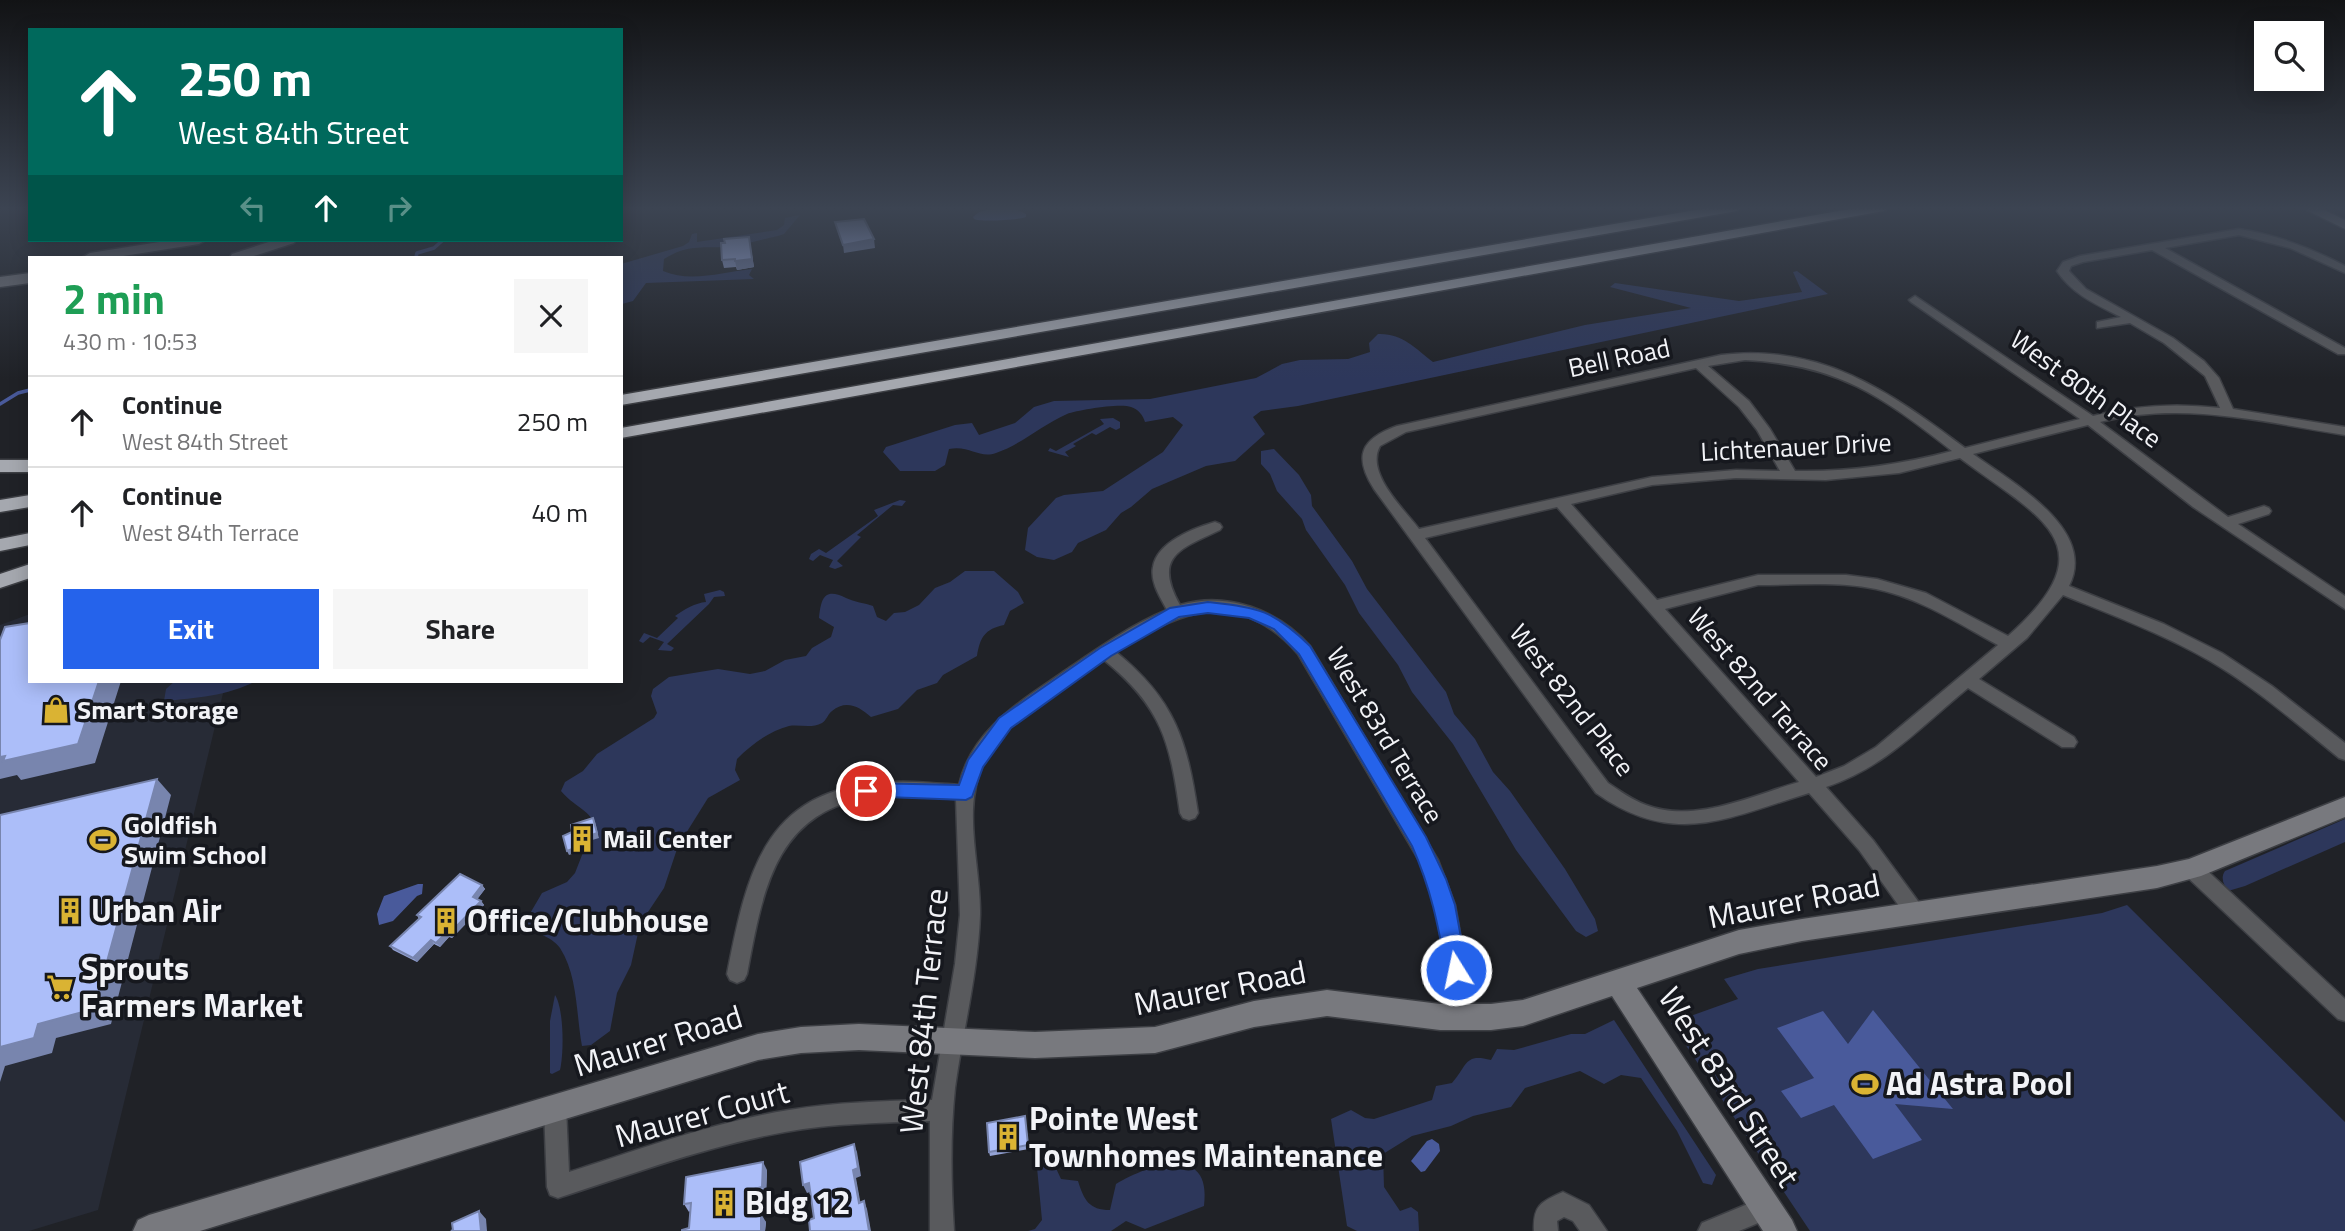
<!DOCTYPE html>
<meta charset="utf-8">
<style>
body{margin:0;font-family:"Titillium Web",sans-serif;background:#f6f6f6;color:#202124;height:100vh;display:flex;flex-direction:column;font-size:26px;white-space:nowrap}
*{box-sizing:border-box;margin:0}
p{font-size:23px;color:#757577}
.icon{flex:none;width:38px;height:38px;fill:none;stroke:currentColor;stroke-width:2;stroke-linecap:round;stroke-linejoin:round}
.map{position:relative;flex:1;overflow:hidden}
.details{position:absolute;left:28px;top:256px;width:595px;height:427px;display:flex;flex-direction:column;background:#fff;border-radius:0px;box-shadow:0 4px 18px #0003}
.details>*{flex:none}
.top-card{position:absolute;left:28px;top:28px;width:595px;height:214px;border-radius:0px;box-shadow:0 4px 18px #0003;background:#00695c;color:#fff;overflow:hidden}
.buttons{position:absolute;left:2254px;top:21px;display:grid;gap:14px}
.buttons a{display:grid;place-items:center;width:70px;height:70px;border-radius:0px;background:#fff;box-shadow:0 4px 18px #0003;font-size:35px}
.pin{position:absolute;display:grid;place-items:center;width:60px;height:60px;color:#fff;margin:-30px;border:4px solid #fff;border-radius:50%;box-shadow:0 2px 7px #0007}
.me{position:absolute;width:77px;margin:-38px;rotate:350deg;stroke-linejoin:round;filter:drop-shadow(0 0 5px #0008)}
.turn{display:flex;align-items:center;gap:24px;height:147px;padding:0 35px;font-size:32px}
.turn .icon{width:91px;height:91px;stroke-width:2.5}
.turn b{display:block;font-size:49px;line-height:60px}
.lanes{display:flex;align-items:center;height:66px;padding:0 35px;background:#0003;justify-content:center;gap:35px;direction:ltr}
.lanes .off{opacity:.35}
.round{display:grid;place-items:center;flex:none;width:74px;height:74px;border-radius:0px;background:#f6f6f6}
.summary{display:flex;align-items:center;justify-content:space-between;height:119px;padding:0 35px}
h1{font-size:42px;font-weight:700;line-height:52px;color:#1e9e55}
.action{display:flex;gap:14px;margin-top:auto;padding:14px 35px}
.action a{flex:1;height:80px;border-radius:0px;background:#2563eb;color:#fff;font-size:28px;font-weight:700;line-height:80px;text-align:center}
.action a+a{background:#f6f6f6;color:#202124}
ul{padding:0;list-style:none}
li{display:flex;align-items:center;gap:21px;height:91px;padding:0 35px;border-top:2px solid #e0e0e0}
li div{flex:1}
li b{display:block;font-size:26px}
li em{font-style:normal}
.map>svg:first-child{display:block}
.built{fill:#272b36}
.green{fill:#2d375b}
.water{fill:#495a9b}
.lines{fill:none;stroke-linecap:round;stroke-linejoin:round}
.stream{stroke:#495a9b;stroke-width:3.5}
.street-casing{stroke:#3d3f44;stroke-width:3}
.secondary-casing{stroke:#3d3f44;stroke-width:3}
.highway-casing{stroke:#3d3f44;stroke-width:3}
.street{fill:#595a5d;fill-rule:evenodd}
.secondary{fill:#78797e;fill-rule:evenodd}
.highway{fill:#a5a8af;fill-rule:evenodd}
.wall{fill:#94a3d6}
.shaded-wall{fill:#7885ae}
.building{fill:#acbef9;stroke:#7885ae;stroke-width:2}
.route{fill:#2563eb;stroke:#184099;stroke-width:2}
.labels{text-anchor:middle;stroke-width:7;stroke-linejoin:round;paint-order:stroke}
.street-label{font-size:26px;fill:#f2f3f7;stroke:#16181e}
.poi-label{font-size:26px;font-weight:bold;fill:#f2f3f7;stroke:#16181e;text-anchor:start}
.near-street-label{font-size:32px;fill:#f2f3f7;stroke:#16181e}
.near-poi-label{font-size:32px;font-weight:bold;fill:#f2f3f7;stroke:#16181e;text-anchor:start}
</style>
<div class="map">
<svg width="2345" height="1231" viewBox="0 0 2345 1231">
<rect width="100%" height="100%" fill="#202227"/>
<polygon class="built" points="30,614 30,681 226,681 98,1210 29,1231 0,1231 0,625"/>
<g class="green">
<path d="M800,215L784,234L778,236C760,240 741,246 723,247C698,248 687,245 664,259L663,271C691,283 722,272 752,269L749,275L754,279L646,283L633,301L622,304L621,264L683,246L689,242L692,234L697,233V242L777,230L784,225L785,218Z"/>
<path d="M1797,271L1828,294L1298,406L1261,411L1253,417L1265,434L1235,461L1206,466L1152,489L1131,507L1121,513L1106,530L1078,543L1072,552L1054,560L1037,557L1025,550L1028,528L1056,498L1064,495L1103,491L1163,452L1183,425L1173,417L1145,422C1143,415 1138,409 1131,407C1120,403 1078,410 1067,414C1042,425 1022,444 996,453C979,459 970,445 949,449L945,465L935,471H900L883,452L886,447L955,425L972,423L979,435L1015,423L1034,407L1054,401L1150,399L1256,378L1282,364L1300,360L1348,359L1370,352L1369,343L1378,334C1402,333 1415,348 1433,362L1585,325L1691,308L1610,287L1615,283L1739,301L1802,292L1793,272Z"/>
<polygon points="1113,418 1120,422 1120,428 1116,430 1110,427 1096,435 1092,433 1073,444 1076,446 1065,452 1069,457 1048,451 1050,448 1056,451 1104,424 1100,419"/>
<polygon points="1274,449 1299,475 1311,495 1312,506 1352,561 1367,589 1446,692 1454,714 1475,739 1493,772 1510,791 1565,869 1595,919 1598,931 1586,937 1576,931 1516,850 1453,744 1412,692 1398,665 1359,613 1345,585 1306,530 1302,519 1277,491 1270,474 1261,464 1261,451"/>
<polygon points="900,500 906,501 902,506 893,505 857,535 861,537 837,561 843,566 835,569 829,567 833,560 820,555 813,561 809,559 811,554 819,549 826,553 878,516 874,510"/>
<path d="M965,571H994L1018,592L1024,603L1010,611L1004,625C985,629 980,637 977,656L943,675L937,683L917,690L898,709L871,717C860,707 846,699 832,711C828,714 826,721 822,723C811,729 799,724 789,726C769,731 751,745 737,759L735,770L740,780L708,798L678,846L664,888L640,924L631,965L617,993L610,1031L591,1045L582,1046C576,1014 578,976 560,948C551,935 534,935 525,922L542,893L567,882L575,873L584,850L590,848L589,841L599,837C593,808 578,811 561,791L565,782L583,771L597,754L654,718L657,713L651,696L653,689L669,677L718,669L750,674L765,671L785,660L806,656L812,648L831,637L834,627L819,618C821,599 824,587 846,598C854,602 865,603 873,606L877,617L886,621L894,613L905,612L919,605L935,588L950,582Z"/>
<path d="M720,590L724,592L725,596L714,597L709,604L667,644L674,648L671,651L658,650L664,642L650,637L643,643L639,641L644,633L657,638L678,618L675,616C685,609 695,603 706,602L704,594Z"/>
<path d="M175,681H256C227,696 196,698 164,701L166,689Z"/>
<path d="M2345,819V842L2245,886L2228,891C2224,885 2220,878 2225,871Z"/>
<polygon points="2127,905 2345,1122 2345,1231 1810,1231 1671,1023 1738,999 1724,979 1758,969 2102,913"/>
<path d="M555,995C564,1009 564,1053 560,1070L552,1074L550,1073V1021Z"/>
<path d="M1614,1020L1716,1175L1712,1185L1703,1183L1677,1131L1641,1078L1621,1075L1604,1084L1580,1071L1525,1088L1511,1107L1473,1116L1451,1126L1412,1136L1383,1154L1384,1187L1400,1211L1411,1207L1418,1212L1419,1231H1357L1347,1226L1331,1119L1351,1110L1365,1118L1374,1119L1432,1100L1436,1086L1452,1083C1468,1065 1464,1053 1491,1060L1497,1049L1514,1050L1571,1034H1585Z"/>
<path d="M1043,1151H1048L1061,1179L1078,1181C1084,1200 1089,1210 1110,1210L1116,1184C1150,1164 1212,1143 1204,1206L1145,1229L1126,1221L1111,1231H1028L1035,1229L1042,1220L1036,1157Z"/>
</g>
<g class="water">
<path d="M999,207H1011L1026,214V217C1019,220 979,222 974,219L973,217L979,212Z"/>
<polygon points="418,884 423,884 422,894 417,896 393,921 379,925 377,914 384,896"/>
<polygon points="1873,1010 1953,1109 1895,1104 1922,1140 1873,1159 1834,1105 1801,1118 1781,1091 1814,1078 1777,1028 1823,1011 1848,1044"/>
<polygon points="1432,1139 1439,1144 1440,1151 1425,1171 1421,1172 1411,1161 1427,1141"/>
</g>
<g class="lines">
<g class="stream">
<polyline points="416,257 417,253 434,248 443,240"/>
<polyline points="0,404 18,393 30,390"/>
</g>
<defs>
<g id="street">
<path d="M2239,229C2277,235 2311,248 2345,266V273L2290,248L2239,235L2165,248L2345,348V354H2338L2152,250L2083,262L2071,266L2069,271L2086,289L2173,338L2204,361L2219,378L2233,409L2345,427V435C2264,422 2181,401 2100,422L2228,517L2264,506L2269,508L2271,511L2269,514L2238,524L2345,596V609L2193,507L2088,425L1973,454C2011,482 2098,529 2069,586L2164,624L2222,653L2272,686L2345,743V760L2339,758C2297,724 2256,688 2210,661C2163,634 2112,615 2063,595L2027,638L1979,679L2074,737L2077,742L2074,747H2062L1968,688C1920,727 1886,767 1826,787L1873,840L1923,908L1926,914L1923,920L1916,922L1909,920L1859,850L1809,793C1727,818 1674,848 1596,793L1374,489C1353,456 1361,439 1397,426L1721,355C1821,343 1889,391 1965,448L2080,419L1911,302L1909,300L1915,296L2093,416C2135,405 2176,403 2220,408L2205,376L2164,343L2130,323L2097,328V322L2121,317C2097,305 2072,294 2057,271L2063,262L2080,256ZM1745,360C1839,365 1880,395 1952,451C1899,465 1849,472 1795,471L1770,429L1749,401L1708,366ZM1696,368L1739,407L1757,430L1780,471L1736,470L1652,477L1419,529C1404,509 1365,473 1380,446L1406,432ZM1960,458C2040,518 2111,545 2008,636L1926,593L1877,579L1846,575H1758L1657,600L1571,504L1652,485L1736,478L1826,480L1899,473ZM1557,507L1799,782C1753,795 1694,824 1646,805C1632,800 1620,791 1608,783L1425,538ZM1758,585C1797,585 1838,581 1876,589C1920,598 1959,624 1998,645L1876,747L1844,766L1816,777L1665,609Z"/>
<path d="M1215,522L1220,524L1222,527L1220,530C1179,549 1153,557 1180,605C1227,591 1278,610 1310,646L1438,860L1455,905L1475,1018L1472,1025L1465,1028L1458,1025L1455,1018L1435,905L1420,862L1298,654C1240,587 1180,609 1116,652C1175,700 1187,740 1198,813L1195,818L1189,820L1183,818L1180,813C1170,742 1162,707 1104,660C1063,689 1007,716 984,762C961,809 981,865 980,915C978,973 963,1030 955,1088C950,1136 951,1183 954,1231H930V1121C882,1123 833,1123 785,1132C707,1146 633,1174 558,1198L550,1195L547,1187L544,1108L547,1100L555,1097L563,1100L566,1108L569,1172C641,1149 714,1122 789,1110C836,1102 884,1101 932,1100L955,964L960,915L956,799C930,797 903,794 876,797C775,808 763,890 747,974L744,980L737,983L730,980L727,974C746,878 762,792 878,783C905,780 932,783 959,785C972,728 1022,701 1066,670C1098,648 1131,625 1167,610C1160,597 1150,582 1153,567C1157,542 1194,528 1215,522Z"/>
<polygon points="2192,861 2199,863 2345,999 2345,1021 2338,1019 2185,875 2183,869 2185,863"/>
<path d="M1563,1192L1589,1205L1607,1231H1580L1573,1221L1564,1217L1557,1221L1558,1231H1534C1533,1206 1540,1202 1563,1192Z"/>
<polygon points="1767,1196 1775,1200 1779,1208 1775,1216 1739,1231 1698,1231 1702,1223"/>
</g>
<g id="secondary">
<polygon points="2300,207 2318,207 2345,220 2345,229"/>
<polygon points="172,240 206,240 199,244 117,257 83,257 90,253"/>
<polygon points="275,240 296,240 294,243 251,257 230,257 232,254"/>
<polygon points="30,273 30,283 0,287 0,277"/>
<polygon points="2345,797 2345,817 2201,876 2157,888 1802,941 1739,954 1637,988 1792,1220 1797,1231 1763,1231 1612,996 1523,1026 1491,1030 1440,1030 1327,1016 1254,1027 1155,1053 1035,1058 859,1050 801,1053 758,1060 200,1231 133,1231 138,1220 149,1215 758,1034 801,1027 859,1024 1035,1032 1155,1027 1254,1001 1327,990 1440,1004 1491,1004 1523,1000 1739,930 1802,919 2157,866 2189,859"/>
</g>
<g id="highway">
<polygon points="1713,207 1744,207 1737,211 621,405 621,395"/>
<polygon points="1861,207 1891,207 1884,211 621,438 621,428"/>
<rect x="0" y="460" width="30" height="12"/>
<polygon points="30,495 30,507 0,512 0,500"/>
<polygon points="30,533 30,545 0,551 0,539"/>
<polygon points="30,564 30,578 0,588 0,574"/>
</g>
</defs>
<use href="#street" class="street-casing"/>
<use href="#secondary" class="secondary-casing"/>
<use href="#highway" class="highway-casing"/>
<use href="#street" class="street"/>
<use href="#secondary" class="secondary"/>
<use href="#highway" class="highway"/>
</g>
<g class="wall">
<polygon points="749,237 754,267 737,270 736,267 724,268 722,260"/>
<polygon points="482,885 485,889 477,899 481,901 484,905 452,938 449,937 440,947 434,944 417,962 393,950 390,946 419,919 417,915"/>
<polygon points="1025,1116 1029,1149 990,1156 989,1152"/>
<polygon points="767,1170 766,1195 759,1196 758,1215 766,1222 765,1231 682,1231 689,1228 690,1211 689,1212 684,1204"/>
</g>
<g class="shaded-wall">
<polygon points="749,237 754,267 737,270 735,261"/>
<polygon points="874,239 875,248 844,253 843,245"/>
<polygon points="99,681 121,681 95,763 21,780 17,775 0,779 0,757"/>
<polygon points="157,779 171,795 111,1024 56,1038 52,1053 5,1066 0,1082 0,1047 38,1024"/>
<polygon points="593,818 595,822 599,838 589,841 590,848 569,855 567,851"/>
<polygon points="482,885 485,889 476,901 473,897"/>
<polygon points="481,901 484,905 452,938 449,934"/>
<polygon points="446,933 449,937 440,947 436,943"/>
<polygon points="431,940 434,944 417,962 413,958"/>
<polygon points="854,1144 857,1152 861,1176 856,1178 862,1211 859,1203 853,1170"/>
<polygon points="763,1162 767,1170 766,1195 762,1187"/>
<polygon points="809,1183 813,1191 807,1193 803,1185"/>
<polygon points="754,1189 759,1196 758,1223 753,1216"/>
<polygon points="864,1201 867,1209 871,1231 869,1231"/>
<polygon points="479,1211 486,1219 487,1231 481,1231"/>
<polygon points="761,1214 766,1222 765,1231 761,1231"/>
</g>
<g class="building">
<polygon points="864,219 874,239 843,245 835,222"/>
<polygon points="749,237 752,259 735,261 735,259 722,260 721,243 725,243 724,239"/>
<polygon points="30,623 30,681 99,681 78,744 3,761 5,756 0,757 0,640 5,627"/>
<polygon points="157,779 94,1009 38,1024 34,1038 0,1047 0,815"/>
<polygon points="593,818 597,833 587,837 588,843 567,851 563,836 572,832 571,825"/>
<polygon points="460,874 482,885 473,897 481,901 449,934 446,933 436,943 431,940 413,958 390,946 421,917 417,915"/>
<polygon points="1025,1116 1028,1145 989,1152 987,1123"/>
<polygon points="854,1144 858,1168 853,1170 859,1203 864,1201 869,1231 810,1231 809,1220 814,1218 809,1183 803,1185 800,1162"/>
<polygon points="763,1162 762,1187 754,1189 753,1216 761,1214 761,1231 682,1231 682,1230 689,1228 691,1203 684,1204 686,1177"/>
<polygon points="479,1211 481,1231 451,1231 453,1230 452,1223"/>
</g>
<linearGradient id="sky" x2="0" y2="1"><stop stop-color="#121315"/><stop offset="0.55" stop-color="#3c4452"/><stop offset="1" stop-color="#3c4452" stop-opacity="0"/></linearGradient>
<rect width="2345" height="379" fill="url(#sky)"/>
<path class="route" d="M1208,602C1259,608 1272,609 1310,646L1426,837L1446,879L1455,905L1467,970L1464,977L1456,979L1449,977L1446,970C1438,924 1431,889 1412,846L1299,654L1274,629L1249,618L1208,613L1179,617L1111,656L1011,728L983,767L972,797L966,800L859,796L857,791L859,786L866,783L959,785L968,760L999,718L1100,648L1170,608Z"/>
<defs>
<symbol id="shop-bare" viewBox="-9 -9 18 18"><path d="M-5-2.5h2.3a2.7 3.5 0 0 1 5.4 0H5L5.5 6h-11ZM-1.5-2.5h3a1.5 2.3 0 0 0-3 0Z" fill="#dab333" stroke="#16181e" stroke-width="2.5" paint-order="stroke"/></symbol>
<symbol id="building-bare" viewBox="-9 -9 18 18"><path d="M-4-6H4V6H1V3H-1V6H-4ZM-2.5-4.3h1.7v1.8h-1.7ZM.8-4.3h1.7v1.8H.8ZM-2.5-1h1.7V.8h-1.7ZM.8-1h1.7V.8H.8Z" fill="#dab333" stroke="#16181e" stroke-width="2.5" paint-order="stroke"/></symbol>
<symbol id="stadium-bare" viewBox="-9 -9 18 18"><path d="M0-5a6.5 5 0 1 0 0 10a6.5 5 0 1 0 0-10ZM-3.5-1.8h7v3.6h-7Z" fill="#dab333" stroke="#16181e" stroke-width="2.5" paint-order="stroke"/></symbol>
<symbol id="supermarket-bare" viewBox="-9 -9 18 18"><path d="M-6-5.5h2.5l.6 2H6L4.5 2H-2.5L-4.4-4H-6ZM-1.5 3.2a1.3 1.3 0 1 0 .1 0ZM3 3.2a1.3 1.3 0 1 0 .1 0Z" fill="#dab333" stroke="#16181e" stroke-width="2.5" paint-order="stroke"/></symbol>
</defs>
<g fill-rule="evenodd">
<use href="#shop-bare" x="37" y="691" width="38" height="38"/>
<use href="#building-bare" x="563" y="820" width="38" height="38"/>
<use href="#stadium-bare" x="84" y="821" width="38" height="38"/>
<use href="#building-bare" x="51" y="892" width="38" height="38"/>
<use href="#building-bare" x="427" y="902" width="38" height="38"/>
<use href="#supermarket-bare" x="41" y="968" width="38" height="38"/>
<use href="#stadium-bare" x="1846" y="1065" width="38" height="38"/>
<use href="#building-bare" x="989" y="1118" width="38" height="38"/>
<use href="#building-bare" x="705" y="1184" width="38" height="38"/>
</g>
<g class="labels">
<g class="street-label">
<text transform="translate(1619 358) rotate(-12)" y="9">Bell Road</text>
<text transform="translate(2086 389) rotate(36)" y="9">West 80th Place</text>
<text transform="translate(1796 447) rotate(-3)" y="9">Lichtenauer Drive</text>
<text transform="translate(1760 689) rotate(49)" y="9">West 82nd Terrace</text>
<text transform="translate(1572 700) rotate(52)" y="9">West 82nd Place</text>
<text transform="translate(1385 735) rotate(59)" y="9">West 83rd Terrace</text>
</g>
<g class="poi-label">
<text x="77" y="719">Smart Storage</text>
<text x="124" y="834">Goldfish<tspan x="124" dy="30">Swim School</tspan></text>
<text x="603" y="848">Mail Center</text>
</g>
<g class="near-street-label">
<text transform="translate(1794 901) rotate(-11)" y="11">Maurer Road</text>
<text transform="translate(1220 988) rotate(-11)" y="11">Maurer Road</text>
<text transform="translate(924 1011) rotate(-84)" y="11">West 84th Terrace</text>
<text transform="translate(658 1041) rotate(-17)" y="11">Maurer Road</text>
<text transform="translate(1729 1087) rotate(57)" y="11">West 83rd Street</text>
<text transform="translate(702 1114) rotate(-15)" y="11">Maurer Court</text>
</g>
<g class="near-poi-label">
<text x="91" y="922">Urban Air</text>
<text x="467" y="932">Office/Clubhouse</text>
<text x="81" y="980">Sprouts<tspan x="81" dy="37">Farmers Market</tspan></text>
<text x="1886" y="1095">Ad Astra Pool</text>
<text x="1029" y="1130">Pointe West<tspan x="1029" dy="37">Townhomes Maintenance</tspan></text>
<text x="745" y="1214">Bldg 12</text>
</g>
</g>
</svg>
<div class="buttons">
<a><svg class="icon" aria-label="search" viewBox="0 0 24 24"><circle cx="10" cy="10" r="6"/><path d="M15 15l6 6"/></svg></a>
</div>
<div class="pin" style="left:866px;top:791px;background:#d93025"><svg class="icon" aria-label="arrive" viewBox="0 0 24 24"><path d="M6 21V4h12l-3 4 3 4H6"/></svg></div>
<svg class="me" style="left:1456px;top:970px" viewBox="-20 -20 40 40"><circle r="17" fill="#2563eb" stroke="#fff" stroke-width="3"/><path d="M0-11L8 9 0 5-8 9z" fill="#fff"/></svg>
<div class="top-card">
<div class="turn"><svg class="icon" aria-label="ahead" viewBox="0 0 24 24"><path d="M12 20V5M6 11l6-6 6 6"/></svg><div><b>250 m</b>West 84th Street</div></div>
<div class="lanes"><svg class="icon off" aria-label="left" viewBox="0 0 24 24"><path d="M17 20v-9H6M10 6l-5 5 5 5"/></svg><svg class="icon" aria-label="ahead" viewBox="0 0 24 24"><path d="M12 20V5M6 11l6-6 6 6"/></svg><svg class="icon off" aria-label="right" viewBox="0 0 24 24"><path d="M7 20v-9h11M14 6l5 5-5 5"/></svg></div>
</div>
<section class="details">
<div class="summary"><div><h1>2 min</h1><p>430 m · 10:53</p></div><a class="round"><svg class="icon" aria-label="close" viewBox="0 0 24 24"><path d="M6 6l12 12M18 6L6 18"/></svg></a></div>
<ul>
<li><svg class="icon" aria-label="ahead" viewBox="0 0 24 24"><path d="M12 20V5M6 11l6-6 6 6"/></svg><div><b>Continue</b><p>West 84th Street</p></div><em>250 m</em></li>
<li><svg class="icon" aria-label="ahead" viewBox="0 0 24 24"><path d="M12 20V5M6 11l6-6 6 6"/></svg><div><b>Continue</b><p>West 84th Terrace</p></div><em>40 m</em></li>
</ul>
<div class="action"><a>Exit</a><a>Share</a></div>
</section>
</div>
